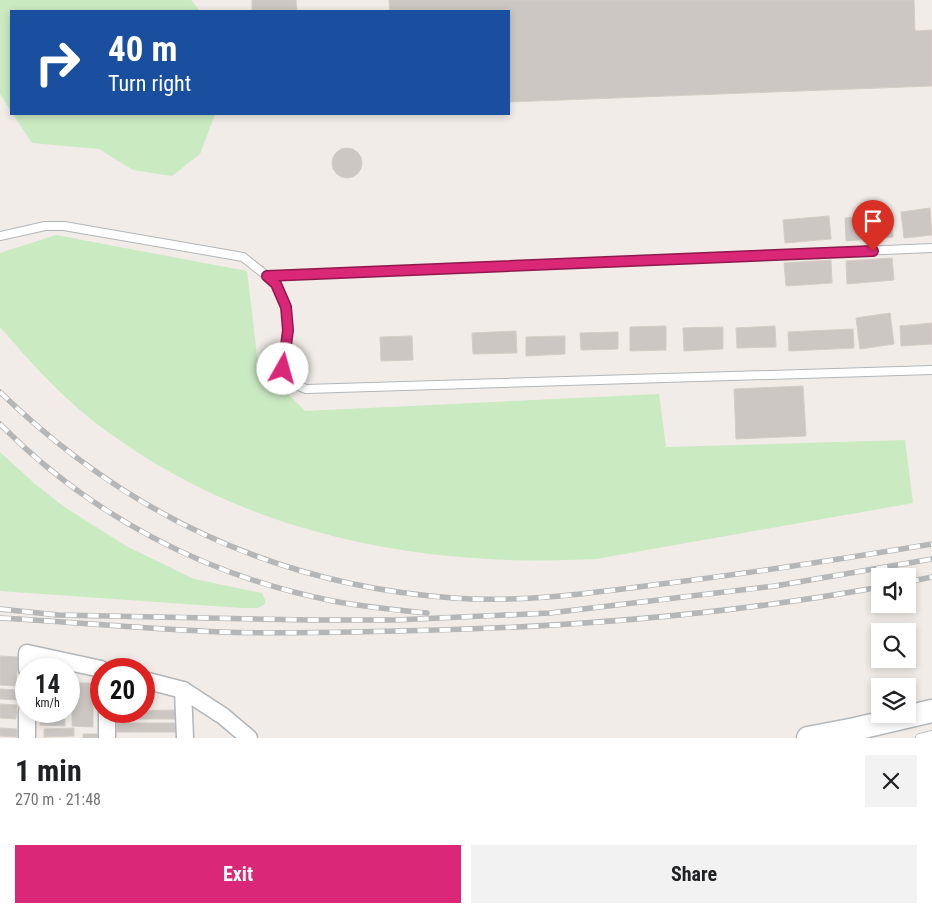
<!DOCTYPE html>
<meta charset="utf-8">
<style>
body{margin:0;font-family:"Roboto Condensed",sans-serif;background:#f2f2f2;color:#202124;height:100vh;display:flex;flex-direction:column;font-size:19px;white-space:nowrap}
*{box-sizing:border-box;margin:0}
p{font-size:16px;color:#757577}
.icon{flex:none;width:28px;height:28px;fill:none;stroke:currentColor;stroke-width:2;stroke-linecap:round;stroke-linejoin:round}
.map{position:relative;height:738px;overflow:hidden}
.details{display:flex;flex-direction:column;background:#fff;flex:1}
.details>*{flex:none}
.top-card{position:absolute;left:10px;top:10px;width:500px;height:105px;border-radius:0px;box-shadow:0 2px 8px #0003;background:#1a4fa0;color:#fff;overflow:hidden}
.buttons{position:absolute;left:871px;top:568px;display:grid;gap:10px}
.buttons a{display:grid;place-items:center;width:45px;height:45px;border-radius:0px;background:#fff;box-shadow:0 2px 8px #0003;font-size:25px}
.speed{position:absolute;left:15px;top:658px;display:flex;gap:10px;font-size:25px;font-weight:700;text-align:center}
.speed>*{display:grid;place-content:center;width:65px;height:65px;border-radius:50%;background:#fff;box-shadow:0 2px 8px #0003;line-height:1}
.speed small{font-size:12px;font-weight:400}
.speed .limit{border:8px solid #d22;background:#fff;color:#111}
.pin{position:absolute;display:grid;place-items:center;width:42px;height:42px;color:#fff;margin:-51px -21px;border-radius:50% 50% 50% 0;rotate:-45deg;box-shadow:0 0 5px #0007}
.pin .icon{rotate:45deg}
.me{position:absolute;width:55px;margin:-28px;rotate:7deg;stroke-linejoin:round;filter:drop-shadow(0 0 4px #0008)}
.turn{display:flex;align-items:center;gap:18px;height:105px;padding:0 15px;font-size:22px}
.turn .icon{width:65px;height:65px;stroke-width:2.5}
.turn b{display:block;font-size:35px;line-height:42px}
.round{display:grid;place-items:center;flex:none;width:52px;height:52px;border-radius:0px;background:#f2f2f2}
.headline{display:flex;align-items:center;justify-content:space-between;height:85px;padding:0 15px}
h1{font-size:30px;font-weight:700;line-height:38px}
.primary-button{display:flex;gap:10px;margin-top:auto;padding:10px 15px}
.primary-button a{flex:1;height:58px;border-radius:0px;background:#db2777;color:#fff;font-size:20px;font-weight:700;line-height:58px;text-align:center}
.primary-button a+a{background:#f2f2f2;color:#202124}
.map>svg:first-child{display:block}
.green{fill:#caeac2}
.building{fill:#ccc7c3;stroke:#d6cdc4}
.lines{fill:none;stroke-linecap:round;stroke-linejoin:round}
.lane-casing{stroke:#b2b6ba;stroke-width:10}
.street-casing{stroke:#b2b6ba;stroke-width:19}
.secondary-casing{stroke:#b3b8bc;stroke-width:25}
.lane{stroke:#fff;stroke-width:8}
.street{stroke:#fff;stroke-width:16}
.secondary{stroke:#fff;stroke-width:22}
.rail-casing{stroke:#b5b6b7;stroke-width:5.5}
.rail{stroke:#fff;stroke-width:4;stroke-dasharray:11;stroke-linecap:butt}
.route-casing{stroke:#8e194d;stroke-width:12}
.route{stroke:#db2777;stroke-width:9}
</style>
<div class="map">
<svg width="932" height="738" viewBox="0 0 932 738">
<rect width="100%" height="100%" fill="#f1ece7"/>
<g class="green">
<polygon points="0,0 191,0 200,11 11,11 11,111 0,94"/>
<polygon points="13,114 215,114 200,154 172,176 133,170 99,149 32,143"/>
<path d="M56,235L247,271L258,364L305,411L659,394L666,447L905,440L913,503L596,559C420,568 249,536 105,430C65,401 32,364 0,327V253Z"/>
<polygon points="0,452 34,483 63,506 126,546 194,579 262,593 265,600 265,604 258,608 242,608 0,591"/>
</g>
<g class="building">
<polygon points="252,0 296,0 297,11 252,11"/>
<polygon points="389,0 914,0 915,31 932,30 932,86 509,102 509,11 390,11"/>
<circle cx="347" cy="163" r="15"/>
<polygon points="930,208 932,235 904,238 901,212"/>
<polygon points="891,214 893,237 846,241 845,218"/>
<polygon points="829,216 831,239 785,243 783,220"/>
<polygon points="892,258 894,280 847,284 846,261"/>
<polygon points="831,260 832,283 786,286 784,263"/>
<polygon points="890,313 894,344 860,349 856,318"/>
<polygon points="932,323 932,344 901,346 900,326"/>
<polygon points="666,326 666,350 630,351 630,327"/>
<polygon points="775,326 776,347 737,348 736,328"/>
<polygon points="723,327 723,349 684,351 683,328"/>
<polygon points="853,329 854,348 789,351 788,332"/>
<polygon points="516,331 517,353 473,354 472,333"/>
<polygon points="618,332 618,349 581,350 580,333"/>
<polygon points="412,336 413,360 381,361 380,337"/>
<polygon points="565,336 565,354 526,356 526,337"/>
<polygon points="803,386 806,436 736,439 734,389"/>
<polygon points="0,656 18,657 16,686 0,685"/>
<polygon points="69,683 100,683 99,705 93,705 93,727 72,726 72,705 69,705"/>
<polygon points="0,689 18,690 18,700 0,699"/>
<polygon points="0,704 17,705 16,719 0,718"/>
<polygon points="178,710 178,719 119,719 119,711"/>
<rect x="37" y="711" width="29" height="3"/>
<polygon points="40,719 65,719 65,726 40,725"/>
<polygon points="117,723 177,723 178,732 117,732"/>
<polygon points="0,728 17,729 17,737 0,736"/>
<polygon points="74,728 74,736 44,737 44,729"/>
<rect x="83" y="734" width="16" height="4"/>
</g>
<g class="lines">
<defs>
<g id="lane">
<polyline points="0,236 45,226 64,226 243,257 277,284 286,307 288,330 283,369 291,383 306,389 932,370"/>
<polyline points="267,276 932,248"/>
<polyline points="920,738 932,735"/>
</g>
<g id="street">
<polyline points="27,669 27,653 101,669"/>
<polyline points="144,680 183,690 223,716 249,738"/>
<polyline points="183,690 185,738"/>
<polyline points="27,711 27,738"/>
<polyline points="107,711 107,738"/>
</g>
<polyline id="secondary" points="808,738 855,729 932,711"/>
</defs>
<use href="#lane" class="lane-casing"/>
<use href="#street" class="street-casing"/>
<use href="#secondary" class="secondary-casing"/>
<use href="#lane" class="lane"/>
<use href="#street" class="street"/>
<use href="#secondary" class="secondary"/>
<defs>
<g id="rail">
<path d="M0,392C127,515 276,585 453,598C522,603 592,593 661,584C752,573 842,559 932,544"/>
<path d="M0,424C91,516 206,576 333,601C364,607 395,610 427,613"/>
<polyline points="908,582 932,577"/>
<polyline points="0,609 58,615 309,620 396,620 550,613 775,586 932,559"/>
<path d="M0,618C74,622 148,629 221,632C281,634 340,632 399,631C560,628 721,616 880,587"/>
</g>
</defs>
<use href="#rail" class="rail-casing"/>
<use href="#rail" class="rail"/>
</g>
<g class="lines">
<defs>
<polyline id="route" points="283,369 288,330 286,307 276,284 267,276 873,251"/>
</defs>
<use href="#route" class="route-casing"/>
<use href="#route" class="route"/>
</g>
</svg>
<div class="buttons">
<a><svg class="icon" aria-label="sound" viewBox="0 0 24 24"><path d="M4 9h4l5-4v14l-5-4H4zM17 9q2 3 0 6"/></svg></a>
<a><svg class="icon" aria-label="search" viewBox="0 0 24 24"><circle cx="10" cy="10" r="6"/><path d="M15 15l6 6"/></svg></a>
<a><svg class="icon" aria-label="layers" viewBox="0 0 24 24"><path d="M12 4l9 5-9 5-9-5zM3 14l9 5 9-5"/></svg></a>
</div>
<div class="speed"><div>14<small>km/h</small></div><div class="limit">20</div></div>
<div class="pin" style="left:873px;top:251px;background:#d93025"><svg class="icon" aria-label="arrive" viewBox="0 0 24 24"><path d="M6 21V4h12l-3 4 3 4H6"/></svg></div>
<svg class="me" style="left:283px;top:369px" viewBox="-20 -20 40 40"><circle r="19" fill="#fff"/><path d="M0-13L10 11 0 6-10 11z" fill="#db2777"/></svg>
<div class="top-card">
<div class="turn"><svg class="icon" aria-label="right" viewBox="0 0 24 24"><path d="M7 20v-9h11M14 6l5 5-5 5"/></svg><div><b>40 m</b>Turn right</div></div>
</div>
</div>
<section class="details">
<div class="headline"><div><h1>1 min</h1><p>270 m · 21:48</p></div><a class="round"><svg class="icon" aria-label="close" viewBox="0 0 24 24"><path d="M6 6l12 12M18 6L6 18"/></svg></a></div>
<div class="primary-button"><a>Exit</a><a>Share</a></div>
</section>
